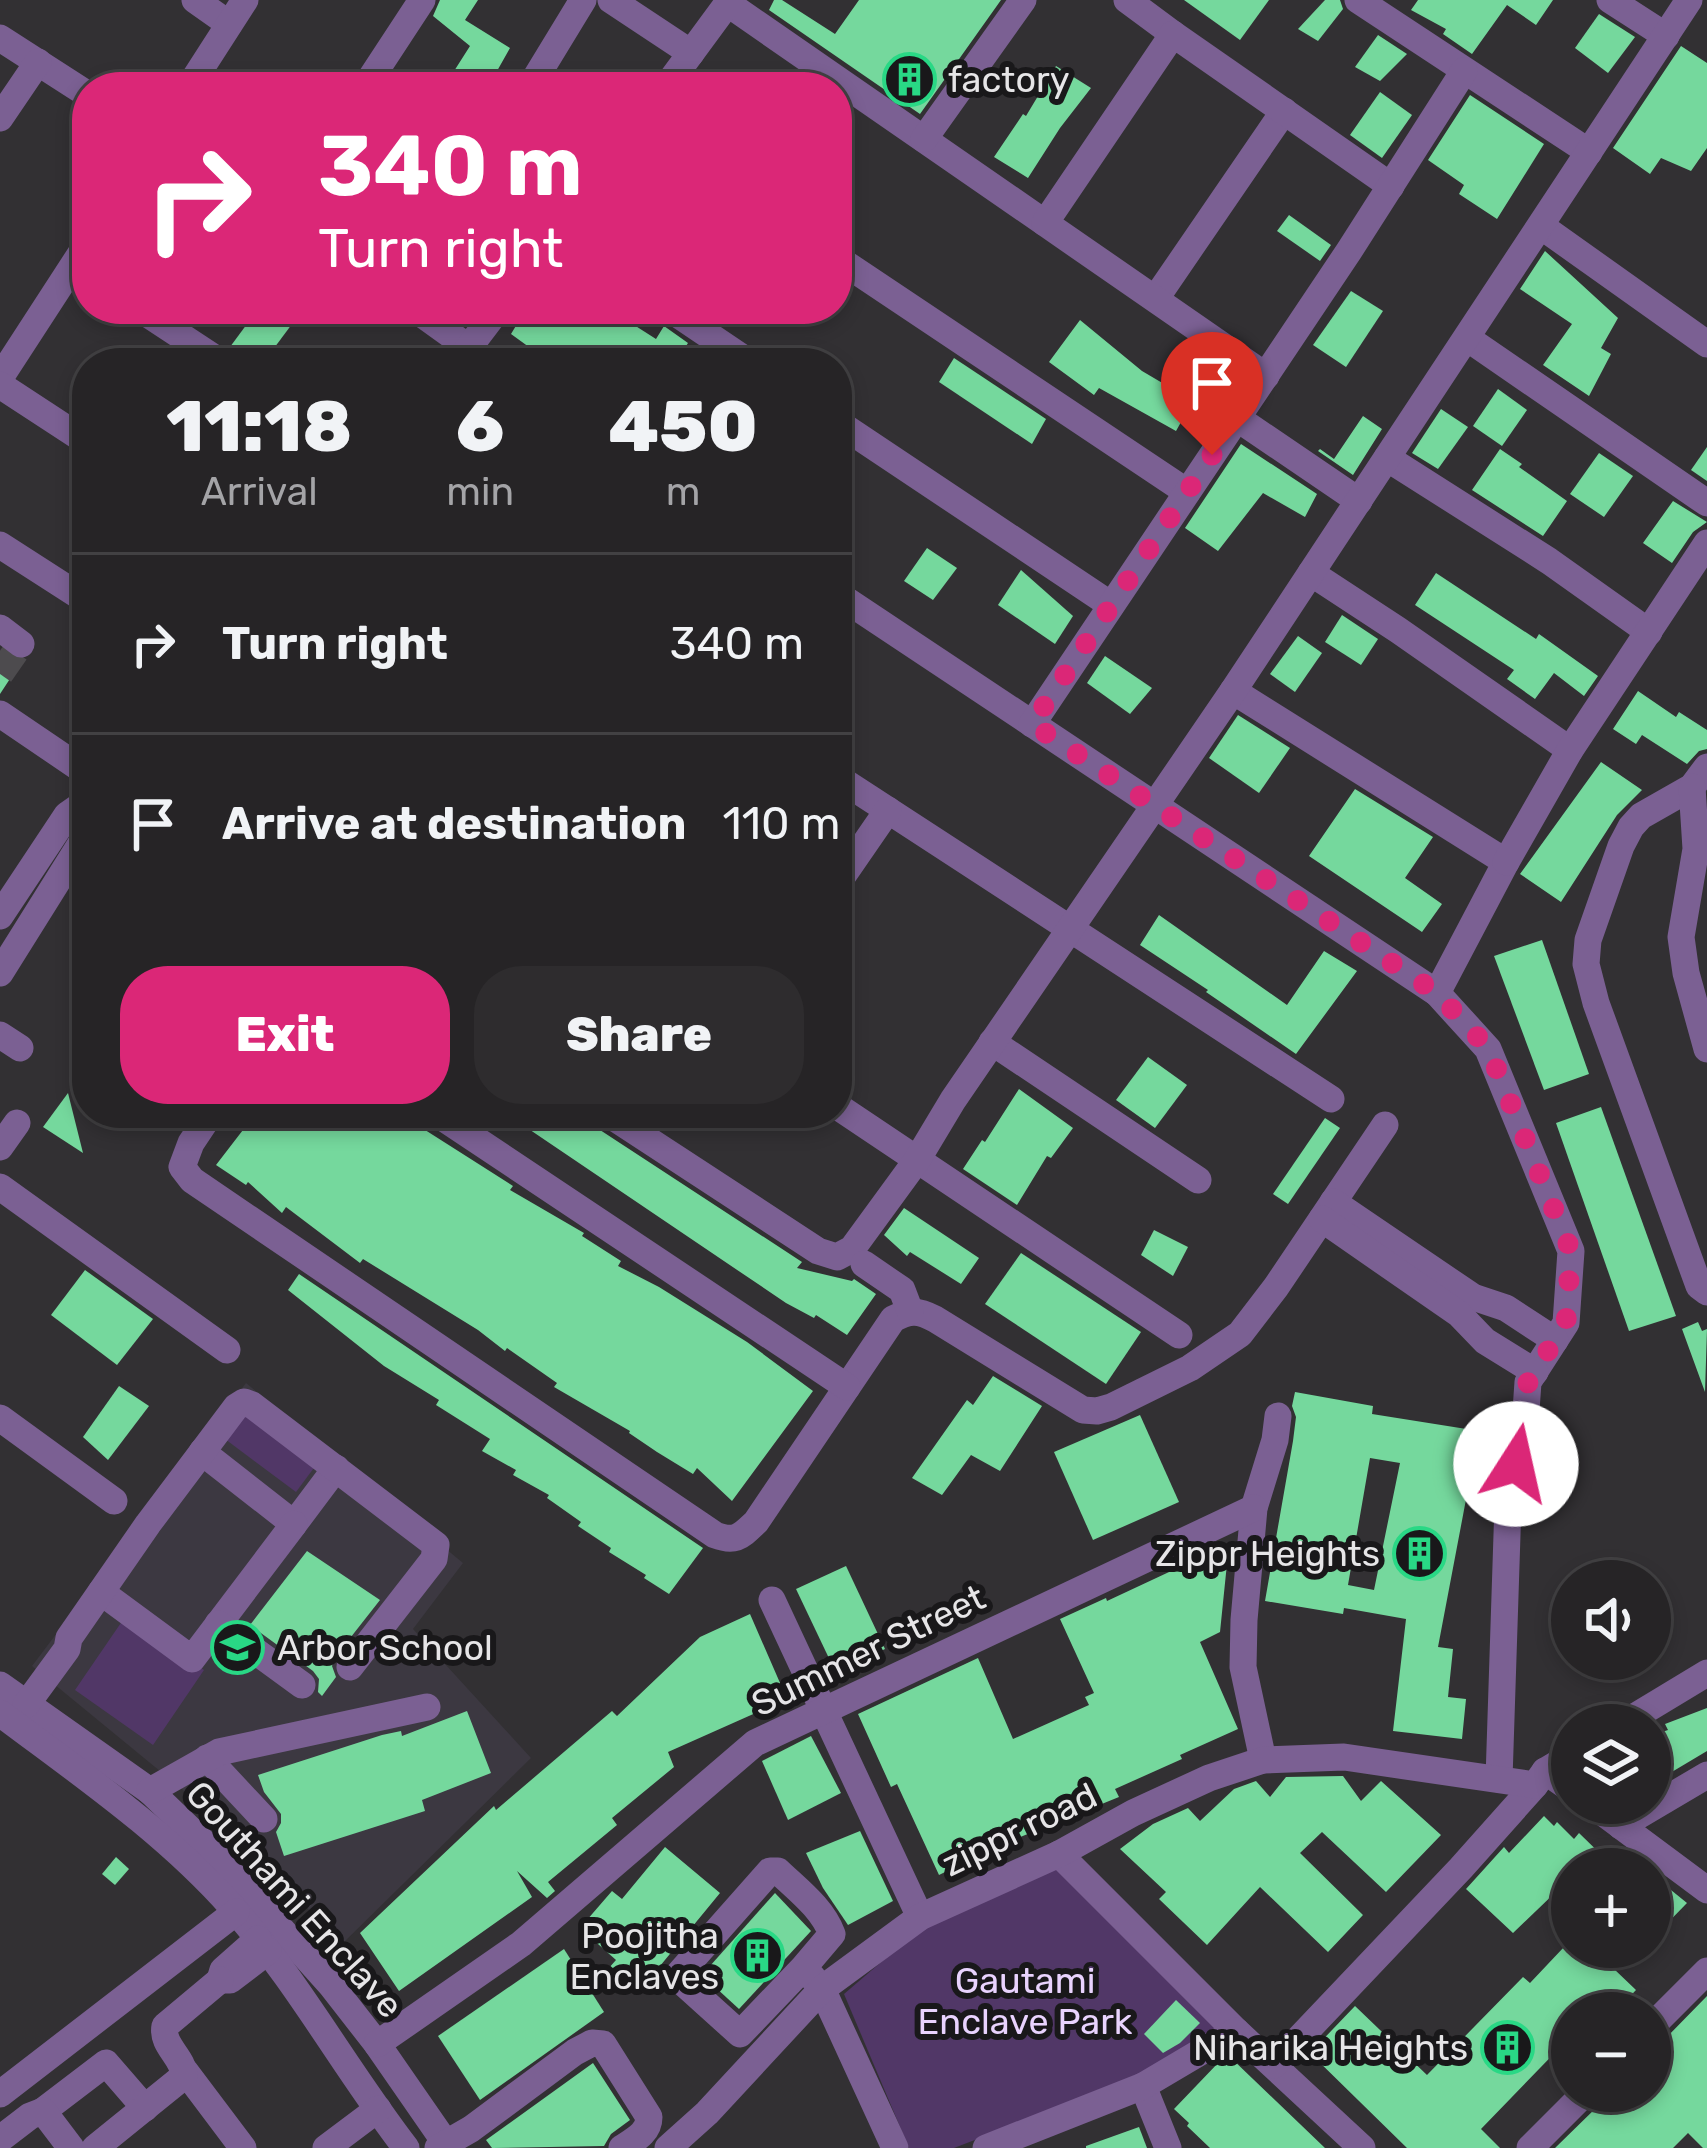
<!DOCTYPE html>
<meta charset="utf-8">
<style>
body{margin:0;font-family:Rubik,sans-serif;background:#2e2c2e;color:#f1f3f6;height:100vh;display:flex;flex-direction:column;font-size:45px;white-space:nowrap}
*{box-sizing:border-box;margin:0}
p{font-size:39px;color:#a4a4a7}
.icon{flex:none;width:66px;height:66px;fill:none;stroke:currentColor;stroke-width:2;stroke-linecap:round;stroke-linejoin:round}
.map{position:relative;flex:1;overflow:hidden}
.drawer{position:absolute;left:72px;top:348px;width:780px;height:780px;display:flex;flex-direction:column;background:#262426;border-radius:48px;box-shadow:0 6px 18px #0003,0 0 0 3px #424143}
.drawer>*{flex:none}
.hud{position:absolute;left:72px;top:72px;width:780px;height:252px;border-radius:48px;box-shadow:0 6px 18px #0003,0 0 0 3px #424143;background:#db2777;color:#fff;overflow:hidden}
.controls{position:absolute;left:1551px;top:1560px;display:grid;gap:24px}
.controls a{display:grid;place-items:center;width:120px;height:120px;border-radius:50%;background:#262426;box-shadow:0 6px 18px #0003,0 0 0 3px #424143;font-size:60px}
.pin{position:absolute;display:grid;place-items:center;width:102px;height:102px;color:#fff;margin:-123px -51px;border-radius:50% 50% 50% 0;rotate:-45deg;box-shadow:0 0 12px #0007}
.pin .icon{rotate:45deg}
.me{position:absolute;width:132px;margin:-66px;rotate:10deg;stroke-linejoin:round;filter:drop-shadow(0 0 9px #0008)}
.turn{display:flex;align-items:center;gap:42px;height:252px;padding:0 48px;font-size:54px}
.turn .icon{width:156px;height:156px;stroke-width:2.5}
.turn b{display:block;font-size:84px;line-height:102px}
.eta{display:flex;justify-content:space-evenly;align-items:center;height:204px;text-align:center}
.eta b{font-size:72px;font-weight:800;line-height:84px}
.button{display:flex;gap:24px;margin-top:auto;padding:24px 48px}
.button a{flex:1;height:138px;border-radius:48px;background:#db2777;color:#fff;font-size:48px;font-weight:800;line-height:138px;text-align:center}
.button a+a{background:#2e2c2e;color:#f1f3f6}
ul{padding:0;list-style:none}
li{display:flex;align-items:center;gap:36px;height:180px;padding:0 48px;border-top:3px solid #424143}
li div{flex:1}
li b{display:block;font-size:45px}
li em{font-style:normal}
.map>svg:first-child{display:block}
.built{fill:#3c3841}
.green{fill:#513767}
.building{fill:#75d89d;fill-rule:evenodd}
.lines{fill:none;stroke-linecap:round;stroke-linejoin:round}
.minor-tunnel{stroke:#4d4b4e;stroke-width:27;stroke-dasharray:27 14;stroke-linecap:butt}
.minor{stroke:#7b6093;stroke-width:27}
.route{stroke:#db2777;stroke-width:21;stroke-dasharray:0 37.8}
.labels{text-anchor:middle;stroke-width:12;stroke-linejoin:round;paint-order:stroke}
.poi-label{font-size:36px;fill:#e6e5e7;stroke:#19181a;text-anchor:end}
.street-label{font-size:36px;fill:#e6e5e7;stroke:#19181a}
.park-label{font-size:36px;fill:#e9d3fe;stroke:#19181a}
</style>
<div class="map">
<svg width="1707" height="2148" viewBox="0 0 1707 2148">
<rect width="100%" height="100%" fill="#323033"/>
<polygon class="built" points="246,1383 463,1563 413,1629 531,1758 342,1944 233,1831 32,1666"/>
<g class="green">
<polygon points="254,1400 325,1453 296,1492 225,1439"/>
<polygon points="127,1614 204,1670 153,1745 75,1690"/>
<polygon points="1056,1863 1221,2031 1142,2075 954,2148 909,2148 844,1994 922,1927"/>
</g>
<g class="building">
<polygon points="440,0 478,0 465,20 510,48 488,87 463,87 449,79 470,46 433,16"/>
<polygon points="774,0 782,0 835,34 859,0 1001,0 920,114 769,10"/>
<polygon points="1184,0 1269,0 1240,40"/>
<polygon points="1325,0 1340,0 1343,9 1318,41 1298,29"/>
<polygon points="1418,0 1553,0 1536,25 1507,5 1472,54 1443,34 1446,29 1411,10"/>
<polygon points="1599,14 1635,37 1608,73 1575,48"/>
<polygon points="1378,35 1407,54 1380,81 1355,67"/>
<polygon points="1681,46 1707,63 1707,148 1691,171 1661,158 1650,174 1613,148"/>
<polygon points="1056,66 1091,88 1060,128 1028,178 994,157 1023,114 1026,116"/>
<polygon points="1380,92 1412,115 1382,158 1350,135"/>
<polygon points="1470,95 1544,144 1497,219 1459,194 1464,185 1428,160"/>
<polygon points="1289,215 1331,245 1320,261 1277,231"/>
<polygon points="1545,251 1618,318 1601,348 1611,354 1589,396 1543,365 1572,324 1520,289"/>
<polygon points="1351,291 1383,311 1346,367 1313,345"/>
<polygon points="258,309 272,309 292,324 263,363 249,363 230,347"/>
<polygon points="526,309 609,309 656,339 664,326 688,343 675,363 551,363 511,334"/>
<polygon points="1080,320 1142,371 1193,401 1176,431 1099,388 1094,395 1049,362"/>
<polygon points="954,358 1046,419 1032,444 939,382"/>
<polygon points="1498,389 1527,410 1502,446 1473,426"/>
<polygon points="1441,409 1468,427 1438,469 1412,453"/>
<polygon points="1363,416 1382,429 1353,475 1318,451 1320,449 1334,459"/>
<polygon points="1241,444 1317,494 1305,517 1263,493 1218,551 1185,528"/>
<polygon points="1707,447 1707,481 1691,470"/>
<polygon points="1500,449 1522,464 1519,467 1567,501 1543,536 1472,490"/>
<polygon points="1599,453 1633,476 1604,517 1570,494"/>
<polygon points="1673,501 1707,522 1693,532 1672,563 1643,543"/>
<polygon points="927,548 957,568 933,600 904,581"/>
<polygon points="1021,570 1073,616 1055,644 998,605"/>
<polygon points="1436,573 1536,639 1539,634 1598,676 1584,696 1554,673 1535,699 1507,679 1514,670 1415,605"/>
<polygon points="1342,615 1378,639 1361,665 1325,642"/>
<polygon points="1298,636 1322,653 1295,692 1270,674"/>
<polygon points="0,651 11,659 21,662 0,694"/>
<polygon points="1105,656 1152,688 1130,714 1087,683"/>
<polygon points="1638,691 1676,717 1679,712 1707,730 1707,749 1699,751 1687,764 1642,735 1636,744 1613,729"/>
<polygon points="1238,715 1290,748 1259,793 1209,758"/>
<polygon points="1601,762 1642,790 1617,815 1561,902 1520,874"/>
<polygon points="1355,789 1433,837 1405,878 1442,904 1422,932 1309,856"/>
<polygon points="1159,915 1287,1005 1324,951 1357,971 1296,1054 1206,992 1208,990 1140,945"/>
<polygon points="1542,940 1589,1074 1544,1090 1494,956"/>
<polygon points="1148,1057 1187,1085 1155,1128 1116,1100"/>
<polygon points="1019,1089 1073,1128 1051,1158 1047,1156 1017,1205 963,1169 982,1140 985,1142"/>
<polygon points="68,1093 83,1153 43,1127"/>
<polygon points="1601,1107 1676,1316 1629,1331 1556,1123"/>
<polygon points="256,1113 395,1113 410,1123 411,1121 513,1186 510,1190 584,1233 582,1236 621,1261 618,1266 659,1287 747,1342 813,1391 732,1501 697,1468 693,1474 657,1452 629,1433 630,1431 554,1387 557,1383 507,1348 505,1351 478,1330 363,1259 360,1263 286,1207 282,1213 248,1182 246,1185 216,1165"/>
<polygon points="505,1113 589,1113 597,1128 802,1262 797,1268 852,1281 854,1279 876,1294 847,1335 816,1315 814,1318 786,1303"/>
<polygon points="1325,1118 1340,1128 1288,1204 1273,1194"/>
<polygon points="904,1208 979,1258 961,1284 910,1252 907,1256 884,1235"/>
<polygon points="1154,1230 1188,1247 1173,1276 1141,1255"/>
<polygon points="1021,1253 1141,1332 1106,1384 985,1304"/>
<polygon points="85,1270 153,1319 117,1365 51,1315"/>
<polygon points="299,1274 703,1548 669,1594 644,1578 646,1575 609,1552 611,1548 578,1526 581,1522 547,1498 549,1495 513,1475 516,1470 482,1451 490,1439 436,1405 439,1400 384,1366 288,1290"/>
<polygon points="1698,1322 1702,1331 1707,1329 1705,1392 1682,1329"/>
<polygon points="993,1376 1042,1406 1000,1471 971,1455 942,1495 912,1478 967,1400 973,1405"/>
<polygon points="119,1386 149,1406 108,1460 83,1437"/>
<path d="M1295,1392L1373,1406L1372,1414L1479,1431L1438,1647L1453,1649L1448,1697L1466,1699L1462,1739L1393,1731L1406,1619L1344,1608L1343,1614L1265,1601L1293,1441L1296,1417L1292,1406ZM1370,1458L1400,1463L1374,1590L1348,1585Z"/>
<polygon points="1140,1415 1179,1502 1093,1540 1054,1452"/>
<polygon points="1229,1544 1220,1632 1200,1642 1238,1729 1180,1755 1182,1759 1115,1789 1119,1797 998,1846 939,1875 897,1784 891,1787 858,1714 978,1658 1013,1739 1089,1705 1085,1697 1094,1693 1060,1619 1106,1598 1107,1601"/>
<polygon points="307,1551 380,1600 336,1656 332,1666 336,1677 322,1696 318,1692 319,1679 313,1671 250,1625"/>
<polygon points="846,1566 885,1649 836,1673 796,1589"/>
<polygon points="750,1614 787,1699 668,1752 674,1767 612,1818 617,1825 548,1882 555,1891 547,1898 517,1871 532,1897 399,1991 360,1933 494,1806 496,1810 612,1711 617,1716 700,1637"/>
<polygon points="1707,1708 1707,1751 1650,1785 1650,1736 1668,1730 1665,1724"/>
<polygon points="467,1711 491,1773 422,1800 425,1811 284,1856 276,1832 281,1823 281,1814 264,1792 258,1775 382,1735 401,1731 402,1736"/>
<polygon points="811,1736 841,1793 788,1820 762,1761"/>
<polygon points="1343,1776 1361,1801 1381,1781 1441,1835 1386,1892 1322,1832 1300,1853 1363,1915 1328,1952 1260,1887 1207,1945 1159,1899 1166,1892 1120,1849 1153,1824 1188,1808 1200,1821 1234,1789 1256,1781 1270,1797 1286,1777"/>
<polygon points="1544,1816 1554,1826 1557,1822 1574,1839 1579,1833 1616,1869 1572,1869 1572,1896 1562,1886 1513,1933 1466,1889 1504,1847 1509,1853"/>
<polygon points="860,1831 893,1901 848,1925 823,1888 806,1853"/>
<polygon points="665,1847 720,1893 637,1994 608,1969 616,1960 580,1928 612,1891 622,1899"/>
<polygon points="116,1857 129,1869 115,1885 102,1874"/>
<polygon points="1650,1873 1687,1903 1650,1941"/>
<polygon points="775,1893 811,1931 739,2009 702,1975"/>
<polygon points="1564,1947 1591,1947 1636,1990 1614,2013 1572,2013 1572,2035 1481,2129 1500,2148 1407,2148 1310,2053 1355,2006 1427,2075 1523,1977 1530,1983"/>
<polygon points="564,1949 604,2012 480,2100 438,2036"/>
<polygon points="1707,1996 1707,2148 1703,2148 1688,2133 1673,2148 1555,2148 1600,2104 1605,2091 1650,2091 1650,2046 1663,2041"/>
<polygon points="1176,2000 1200,2023 1180,2043 1163,2053 1144,2034"/>
<polygon points="1229,2056 1325,2148 1210,2148 1187,2126 1189,2123 1174,2109 1219,2062"/>
<polygon points="593,2063 630,2120 611,2134 604,2146 492,2148 486,2140"/>
<polygon points="1139,2127 1147,2148 1086,2148 1086,2146"/>
</g>
<g class="lines">
<polyline class="minor-tunnel" points="0,674 21,644"/>
<g class="minor">
<polyline points="195,0 229,24"/>
<polyline points="611,0 691,53"/>
<polyline points="1127,0 1173,34"/>
<polyline points="1358,0 1589,152"/>
<polyline points="1610,0 1666,36"/>
<polyline points="727,3 1045,223"/>
<polyline points="0,38 87,94"/>
<polyline points="189,87 245,0"/>
<polyline points="365,87 422,0"/>
<polyline points="530,87 583,0"/>
<polyline points="666,87 730,0"/>
<polyline points="0,118 38,62"/>
<polyline points="924,139 1023,0"/>
<polyline points="1541,226 1707,344"/>
<polyline points="837,258 1187,492"/>
<polyline points="1156,298 1284,111"/>
<polyline points="140,309 222,363"/>
<polyline points="415,309 490,363"/>
<polyline points="670,309 750,363"/>
<polyline points="1467,338 1707,503"/>
<polyline points="457,363 498,309"/>
<polyline points="1266,376 1045,223 1173,34 1391,186"/>
<polyline points="0,378 87,244"/>
<polyline points="0,385 87,442"/>
<polyline points="1237,418 1359,501"/>
<polyline points="837,422 1111,605"/>
<polyline points="1387,458 1549,561 1649,632"/>
<polyline points="0,545 87,601"/>
<polyline points="1311,573 1398,630 1570,750"/>
<polyline points="837,594 1437,993 1488,1049 1571,1251 1566,1323 1528,1382 1525,1425 1508,1504 1499,1779"/>
<polyline points="0,628 21,644"/>
<polyline points="1233,691 1506,862 1437,993"/>
<polyline points="0,714 87,773"/>
<polyline points="1032,724 1349,251 1464,71"/>
<polyline points="1707,767 1692,787 1641,816 1631,827 1621,846 1588,940 1586,964 1596,1003 1699,1286 1707,1292"/>
<polyline points="837,777 1331,1099"/>
<polyline points="1692,787 1696,849 1681,937 1686,973 1707,1049"/>
<polyline points="1506,862 1570,750 1707,543"/>
<polyline points="837,884 888,810"/>
<polyline points="0,916 67,815 77,808 87,807"/>
<polyline points="0,973 87,834"/>
<polyline points="0,1035 20,1048"/>
<polyline points="992,1042 1198,1180"/>
<polyline points="837,1106 1179,1335"/>
<path d="M211,1113L191,1143L182,1167L192,1180L715,1535C736,1543 741,1536 756,1522L893,1319C910,1310 918,1310 935,1319L1083,1410L1097,1411L1111,1407L1190,1368L1240,1334L1276,1287L1385,1125"/>
<polyline points="436,1113 847,1387"/>
<polyline points="607,1113 818,1251 837,1257 852,1249 917,1160 953,1100 1233,691 1689,0"/>
<polyline points="0,1147 17,1123"/>
<polyline points="0,1187 227,1350"/>
<polyline points="1333,1202 1473,1297 1506,1308 1555,1340"/>
<polyline points="1322,1219 1459,1314 1485,1341 1535,1372"/>
<polyline points="864,1264 902,1290 910,1311"/>
<polyline points="0,1418 114,1501"/>
<polyline points="202,1452 294,1524 336,1468"/>
<polyline points="101,1592 192,1659 294,1524"/>
<polyline points="772,1600 920,1917"/>
<polyline points="218,1624 302,1685"/>
<polyline points="0,1685 150,1791 204,1843 331,1985 377,2044 449,2148"/>
<polyline points="26,1705 67,1649 69,1638 148,1524 236,1407 244,1402 252,1405 436,1545 434,1559 350,1667"/>
<path d="M0,1713C81,1774 166,1832 233,1908C298,1982 346,2070 406,2148"/>
<polyline points="1621,1725 1707,1673"/>
<polyline points="207,1758 264,1819"/>
<polyline points="1263,1760 1243,1667 1244,1620 1254,1508 1275,1440 1278,1416"/>
<polyline points="1545,1771 1572,1755"/>
<polyline points="150,1791 219,1752 427,1707"/>
<polyline points="1590,1803 1707,1890"/>
<polyline points="1621,1826 1707,1775"/>
<polyline points="1059,1854 1236,2031 1362,2148"/>
<polyline points="258,1939 223,1970 220,1980 230,1980 268,1951"/>
<path d="M804,1967L832,1934C822,1908 799,1891 778,1871H770L678,1975L679,1979L740,2034L804,1967L822,1989L895,2148"/>
<polyline points="1650,2028 1707,1971"/>
<polyline points="377,2044 521,1944 755,1743 1254,1508"/>
<polyline points="1274,2065 1461,1868 1535,1785"/>
<polyline points="185,2071 243,2148"/>
<polyline points="1143,2086 1168,2148"/>
<polyline points="0,2094 236,1912"/>
<polyline points="43,2111 106,2063 145,2108"/>
<polyline points="0,2139 30,2116 43,2111 71,2148"/>
<path d="M95,2148L184,2076C184,2057 161,2046 165,2026L220,1980"/>
<polyline points="326,2148 378,2109"/>
<path d="M438,2148L471,2129L575,2052L592,2043L603,2044L649,2117C649,2133 634,2140 622,2148"/>
<polyline points="668,2148 707,2113 822,1989 920,1917 1059,1854 1133,1813 1209,1778 1263,1760 1344,1757 1535,1785 1545,1771 1572,1790"/>
<polyline points="986,2148 1143,2086 1236,2031"/>
<polyline points="1530,2148 1587,2091"/>
</g>
</g>
<g class="lines">
<polyline class="route" points="1212,455 1032,724 1437,993 1488,1048 1571,1251 1566,1323 1528,1382 1525,1425 1516,1464"/>
</g>
<defs>
<symbol id="building-ring" viewBox="-11 -11 22 22"><circle r="9.5" fill="#19181a" stroke="#29d885" stroke-width="1.5"/><path d="M-4-6H4V6H1V3H-1V6H-4ZM-2.5-4.3h1.7v1.8h-1.7ZM.8-4.3h1.7v1.8H.8ZM-2.5-1h1.7V.8h-1.7ZM.8-1h1.7V.8H.8Z" fill="#29d885"/></symbol>
<symbol id="school-ring" viewBox="-11 -11 22 22"><circle r="9.5" fill="#19181a" stroke="#29d885" stroke-width="1.5"/><path d="M0-5L7-2L0 1L-7-2ZM-4 1L0 2.5L4 1V4Q0 6-4 4Z" fill="#29d885"/></symbol>
</defs>
<g fill-rule="evenodd">
<use href="#building-ring" x="880" y="50" width="59" height="59"/>
<use href="#building-ring" x="1390" y="1524" width="59" height="59"/>
<use href="#school-ring" x="208" y="1618" width="59" height="59"/>
<use href="#building-ring" x="728" y="1926" width="59" height="59"/>
<use href="#building-ring" x="1478" y="2018" width="59" height="59"/>
</g>
<g class="labels">
<g class="poi-label">
<text x="948" y="92" text-anchor="start">factory</text>
<text x="1380" y="1566">Zippr Heights</text>
<text x="277" y="1660" text-anchor="start">Arbor School</text>
<text x="719" y="1948">Poojitha<tspan x="719" dy="41">Enclaves</tspan></text>
<text x="1468" y="2060">Niharika Heights</text>
</g>
<g class="street-label">
<text transform="translate(868 1650) rotate(-26)" y="13">Summer Street</text>
<text transform="translate(1019 1829) rotate(-26)" y="13">zippr road</text>
<text transform="translate(295 1899) rotate(48)" y="13">Gouthami Enclave</text>
</g>
<g class="park-label">
<text x="1025" y="1993">Gautami<tspan x="1025" dy="41">Enclave Park</tspan></text>
</g>
</g>
</svg>
<div class="controls">
<a><svg class="icon" aria-label="sound" viewBox="0 0 24 24"><path d="M4 9h4l5-4v14l-5-4H4zM17 9q2 3 0 6"/></svg></a>
<a><svg class="icon" aria-label="layers" viewBox="0 0 24 24"><path d="M12 4l9 5-9 5-9-5zM3 14l9 5 9-5"/></svg></a>
<a>+</a>
<a>−</a>
</div>
<div class="pin" style="left:1212px;top:455px;background:#d93025"><svg class="icon" aria-label="arrive" viewBox="0 0 24 24"><path d="M6 21V4h12l-3 4 3 4H6"/></svg></div>
<svg class="me" style="left:1516px;top:1464px" viewBox="-20 -20 40 40"><circle r="19" fill="#fff"/><path d="M0-13L10 11 0 6-10 11z" fill="#db2777"/></svg>
<div class="hud">
<div class="turn"><svg class="icon" aria-label="right" viewBox="0 0 24 24"><path d="M7 20v-9h11M14 6l5 5-5 5"/></svg><div><b>340 m</b>Turn right</div></div>
</div>
<section class="drawer">
<div class="eta">
<div><b>11:18</b><p>Arrival</p></div>
<div><b>6</b><p>min</p></div>
<div><b>450</b><p>m</p></div>
</div>
<ul>
<li><svg class="icon" aria-label="right" viewBox="0 0 24 24"><path d="M7 20v-9h11M14 6l5 5-5 5"/></svg><div><b>Turn right</b></div><em>340 m</em></li>
<li><svg class="icon" aria-label="arrive" viewBox="0 0 24 24"><path d="M6 21V4h12l-3 4 3 4H6"/></svg><div><b>Arrive at destination</b></div><em>110 m</em></li>
</ul>
<div class="button"><a>Exit</a><a>Share</a></div>
</section>
</div>
